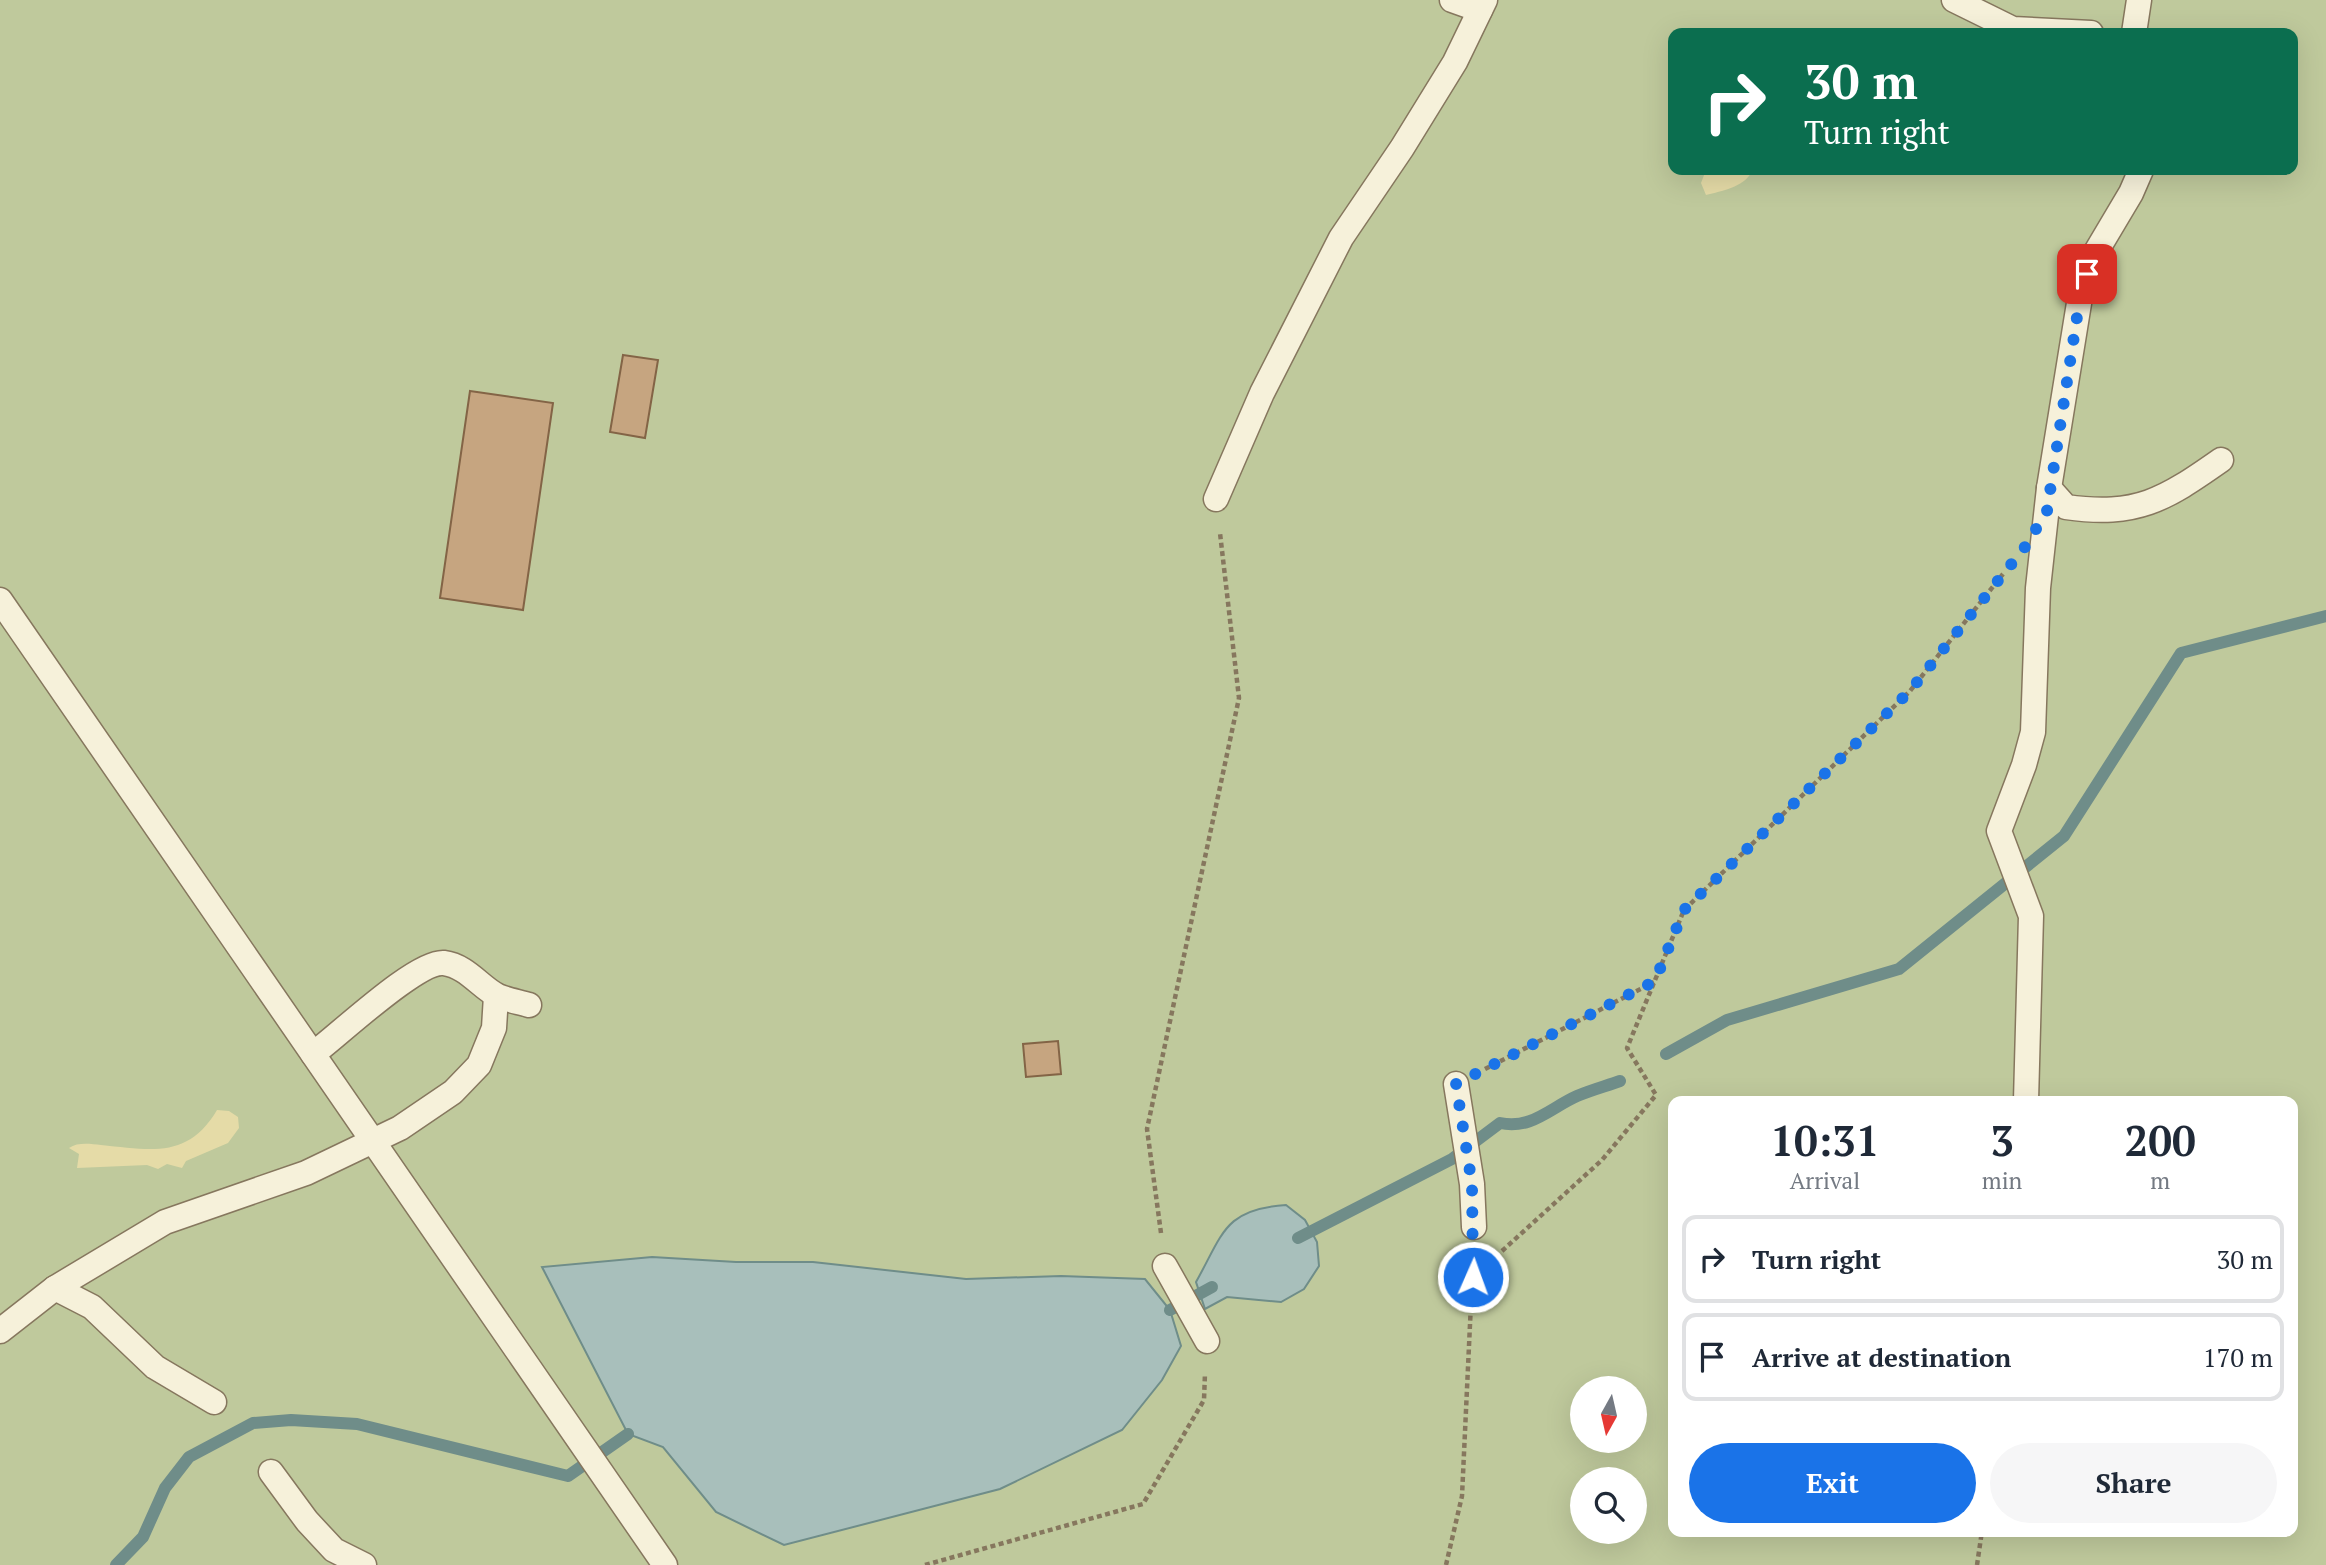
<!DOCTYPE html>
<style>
body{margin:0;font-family:"PT Serif",serif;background:#f6f6f7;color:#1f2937;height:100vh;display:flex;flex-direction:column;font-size:26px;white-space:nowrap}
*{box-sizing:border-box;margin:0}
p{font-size:23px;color:#747a83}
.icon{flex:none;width:38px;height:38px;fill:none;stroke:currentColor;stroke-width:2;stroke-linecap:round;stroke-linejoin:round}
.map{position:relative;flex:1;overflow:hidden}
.drawer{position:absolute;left:1668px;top:1096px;width:630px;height:441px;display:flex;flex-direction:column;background:#fff;border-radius:14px;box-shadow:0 7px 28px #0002}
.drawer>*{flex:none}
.top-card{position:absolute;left:1668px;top:28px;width:630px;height:147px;border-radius:14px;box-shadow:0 7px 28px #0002;background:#0b6e4f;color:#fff;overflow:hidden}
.needle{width:46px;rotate:188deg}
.buttons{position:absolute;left:1570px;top:1376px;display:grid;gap:14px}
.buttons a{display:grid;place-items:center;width:77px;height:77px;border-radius:50%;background:#fff;box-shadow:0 7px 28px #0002;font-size:35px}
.pin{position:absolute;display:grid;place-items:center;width:60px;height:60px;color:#fff;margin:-30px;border-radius:14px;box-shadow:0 4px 10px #0006}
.me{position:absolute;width:77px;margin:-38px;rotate:2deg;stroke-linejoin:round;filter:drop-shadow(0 0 5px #0008)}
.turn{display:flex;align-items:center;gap:24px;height:147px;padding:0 21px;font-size:32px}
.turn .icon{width:91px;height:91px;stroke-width:2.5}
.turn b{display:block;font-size:49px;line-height:60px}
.eta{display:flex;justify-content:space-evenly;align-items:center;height:119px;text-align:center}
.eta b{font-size:42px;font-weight:700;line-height:49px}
.action{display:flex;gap:14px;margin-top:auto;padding:14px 21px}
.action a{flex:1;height:80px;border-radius:42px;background:#1a73e8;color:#fff;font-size:28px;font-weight:700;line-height:80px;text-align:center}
.action a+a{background:#f6f6f7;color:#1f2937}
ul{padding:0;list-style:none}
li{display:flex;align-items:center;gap:21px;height:88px;margin:0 14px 10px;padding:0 7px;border:4px solid #e0e1e3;border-radius:14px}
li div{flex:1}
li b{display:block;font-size:26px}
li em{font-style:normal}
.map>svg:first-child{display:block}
.green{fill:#bfc99c;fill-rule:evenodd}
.sand{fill:#e5dba7}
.water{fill:#a8bfbb;stroke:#6f8d89;stroke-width:2}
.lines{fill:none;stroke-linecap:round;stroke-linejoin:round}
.stream{stroke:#6f8d89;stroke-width:12}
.building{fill:#c6a580;stroke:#836446;stroke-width:2}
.service-casing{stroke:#86775e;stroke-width:27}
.path{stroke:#86775e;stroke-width:4.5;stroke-dasharray:5 3.5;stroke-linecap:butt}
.service{stroke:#f6f1da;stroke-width:24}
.route{stroke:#1a73e8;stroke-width:12;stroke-dasharray:0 21.6}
</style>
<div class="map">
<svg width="2326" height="1565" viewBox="0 0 2326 1565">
<rect width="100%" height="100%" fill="#ebe4c8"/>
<path class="green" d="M0,0H2326V1565H0ZM1673,33H2292V170H1673ZM1673,1101H2292V1531H1673ZM1582,1388H1634V1440H1582ZM1582,1479H1634V1531H1582Z"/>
<g class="sand">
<path d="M1706,170H1749L1751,173C1743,187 1722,191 1706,195L1701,183Z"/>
<path d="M217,1110L229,1111L238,1117L239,1128L228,1143L186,1161L182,1168L167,1164L158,1169L147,1165L77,1168L79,1154L69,1148C78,1142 90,1144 101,1145C152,1150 188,1159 217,1110Z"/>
</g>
<g class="water">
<path d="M1286,1205L1305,1220L1317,1242L1319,1266L1304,1289L1281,1302L1227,1297L1205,1309L1196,1282C1223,1234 1224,1209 1286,1205Z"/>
<polygon points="652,1257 736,1262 813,1262 966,1279 1061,1276 1145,1279 1170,1310 1181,1346 1162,1380 1122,1430 1000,1489 784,1545 716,1512 663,1447 628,1434 542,1267"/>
</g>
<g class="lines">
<g class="stream">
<polyline points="1666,1054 1727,1020 1899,969 2064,836 2181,653 2326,616"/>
<path d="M1298,1238L1452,1159L1500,1123C1531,1130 1550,1108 1577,1096C1591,1090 1606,1086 1620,1081"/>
<polyline points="1170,1310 1212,1287"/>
<polyline points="116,1565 143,1537 165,1488 189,1457 253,1423 291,1420 357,1424 568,1476 628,1434"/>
</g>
</g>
<g class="building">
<polygon points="623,355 658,360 645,438 610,432"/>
<polygon points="470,391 553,403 523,610 440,598"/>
<polygon points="1058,1041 1061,1074 1026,1077 1023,1044"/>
</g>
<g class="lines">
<defs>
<g id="service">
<polyline points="1452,0 1480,10"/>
<polyline points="1954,0 2013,29 2091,33"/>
<polyline points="2134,33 2139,0"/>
<path d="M2049,488L2066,507C2137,517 2164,500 2221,460"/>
<polyline points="1216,499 1262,393 1341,238 1402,148 1455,62 1485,0"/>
<polyline points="0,600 665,1565"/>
<path d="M313,1054C338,1036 417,960 444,963C467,966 481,988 498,996C507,1000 519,1002 529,1005"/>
<polyline points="1456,1084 1472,1184 1474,1227"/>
<polyline points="2026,1101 2031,916 1999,831 2024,765 2033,732 2038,588 2049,488 2081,291 2093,257 2131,193 2141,170"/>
<polyline points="1165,1266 1207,1341"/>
<polyline points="55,1288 92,1307 155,1367 214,1402"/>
<polyline points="0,1331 55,1288 165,1222 306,1173 400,1128 453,1092 479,1065 494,1028 496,996"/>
<polyline points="271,1472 307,1521 334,1550 364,1565"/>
</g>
</defs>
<use href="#service" class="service-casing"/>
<g class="path">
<polyline points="1485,1069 1654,982"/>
<polyline points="1161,1233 1147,1129 1239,698 1220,533"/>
<polyline points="1502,1251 1602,1160 1656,1095 1627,1048 1684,910 1910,691 2003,574"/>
<polyline points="1473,1277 1495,1256"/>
<polyline points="925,1565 1143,1504 1204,1400 1205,1373"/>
<polyline points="1446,1565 1462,1496 1473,1260"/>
<polyline points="1977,1565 1982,1531"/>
</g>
<use href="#service" class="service"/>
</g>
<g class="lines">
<polyline class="route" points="1473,1277 1472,1184 1456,1084 1655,981 1684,910 1910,691 2025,547 2047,511 2081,291 2087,274"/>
</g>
</svg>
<div class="buttons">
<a><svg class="needle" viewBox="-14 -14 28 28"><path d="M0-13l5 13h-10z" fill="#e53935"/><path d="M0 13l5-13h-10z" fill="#747a83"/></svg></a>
<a><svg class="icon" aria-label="search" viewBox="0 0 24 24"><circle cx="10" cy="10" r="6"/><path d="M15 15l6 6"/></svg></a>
</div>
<div class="pin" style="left:2087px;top:274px;background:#d93025"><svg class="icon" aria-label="arrive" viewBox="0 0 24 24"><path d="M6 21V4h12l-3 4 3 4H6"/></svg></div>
<svg class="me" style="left:1473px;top:1277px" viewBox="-20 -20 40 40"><circle r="17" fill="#1a73e8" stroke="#fff" stroke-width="3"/><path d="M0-11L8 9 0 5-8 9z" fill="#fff"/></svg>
<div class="top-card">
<div class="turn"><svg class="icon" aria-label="right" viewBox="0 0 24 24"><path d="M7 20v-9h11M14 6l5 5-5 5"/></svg><div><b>30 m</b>Turn right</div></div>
</div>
<section class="drawer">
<div class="eta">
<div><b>10:31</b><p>Arrival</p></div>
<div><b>3</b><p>min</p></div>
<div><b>200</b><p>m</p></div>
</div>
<ul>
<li><svg class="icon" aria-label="right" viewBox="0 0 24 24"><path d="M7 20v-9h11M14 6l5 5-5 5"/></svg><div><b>Turn right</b></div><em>30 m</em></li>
<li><svg class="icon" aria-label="arrive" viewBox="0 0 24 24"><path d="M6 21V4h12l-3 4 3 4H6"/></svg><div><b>Arrive at destination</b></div><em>170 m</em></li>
</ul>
<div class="action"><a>Exit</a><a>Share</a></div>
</section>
</div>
